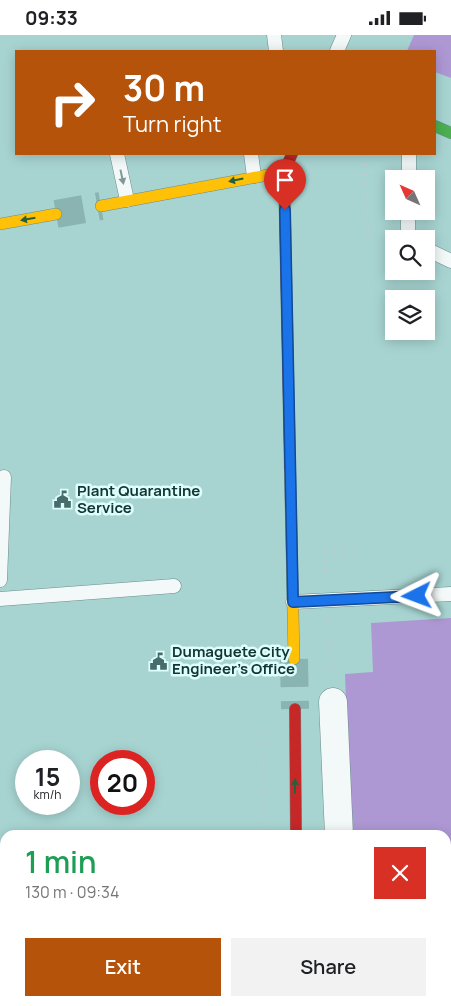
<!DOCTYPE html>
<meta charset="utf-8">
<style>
body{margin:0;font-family:Manrope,sans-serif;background:#f2f2f2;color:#202124;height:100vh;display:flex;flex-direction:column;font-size:19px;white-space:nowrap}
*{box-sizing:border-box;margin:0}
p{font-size:16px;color:#757577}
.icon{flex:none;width:28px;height:28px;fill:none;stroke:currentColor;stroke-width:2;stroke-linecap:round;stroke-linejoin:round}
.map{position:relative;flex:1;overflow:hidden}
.sheet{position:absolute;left:0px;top:795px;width:451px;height:176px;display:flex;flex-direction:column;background:#fff;border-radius:15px 15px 0 0;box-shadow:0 2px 12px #0003}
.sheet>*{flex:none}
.top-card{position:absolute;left:15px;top:15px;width:421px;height:105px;border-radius:0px;box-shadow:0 2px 12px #0003;background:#b45309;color:#fff;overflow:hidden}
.needle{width:32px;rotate:315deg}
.buttons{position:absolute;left:385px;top:135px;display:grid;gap:10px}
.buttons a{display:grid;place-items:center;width:50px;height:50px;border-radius:0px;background:#fff;box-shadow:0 2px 12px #0003;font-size:25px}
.speed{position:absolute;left:15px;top:715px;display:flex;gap:10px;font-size:25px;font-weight:700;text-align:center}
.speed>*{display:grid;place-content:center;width:65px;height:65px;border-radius:50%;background:#fff;box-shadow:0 2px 12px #0003;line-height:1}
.speed small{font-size:12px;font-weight:400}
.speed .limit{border:8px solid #d22;background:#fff;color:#111}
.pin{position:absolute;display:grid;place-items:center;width:42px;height:42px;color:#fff;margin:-51px -21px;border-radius:50% 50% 50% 0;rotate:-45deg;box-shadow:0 0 5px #0007}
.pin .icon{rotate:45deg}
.me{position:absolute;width:55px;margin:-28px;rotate:267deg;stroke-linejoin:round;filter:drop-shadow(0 0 4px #0008)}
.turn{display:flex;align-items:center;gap:18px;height:105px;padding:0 25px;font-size:22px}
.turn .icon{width:65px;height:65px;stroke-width:2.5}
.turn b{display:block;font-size:35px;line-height:42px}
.round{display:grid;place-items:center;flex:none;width:52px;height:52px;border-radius:0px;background:#f2f2f2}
.head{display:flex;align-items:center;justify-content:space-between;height:85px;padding:0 25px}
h1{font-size:30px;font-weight:600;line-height:38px;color:#1e9e55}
.action{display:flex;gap:10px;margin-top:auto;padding:10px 25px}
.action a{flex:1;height:58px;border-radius:0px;background:#b45309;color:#fff;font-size:20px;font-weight:600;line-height:58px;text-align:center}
.action a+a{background:#f2f2f2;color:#202124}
.status{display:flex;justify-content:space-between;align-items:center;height:35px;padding:0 25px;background:#fff;direction:ltr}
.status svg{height:14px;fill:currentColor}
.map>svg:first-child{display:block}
.water{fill:#ae98d4}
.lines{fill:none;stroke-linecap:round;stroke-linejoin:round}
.highway-tunnel{stroke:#89b4b2;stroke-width:28;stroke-dasharray:28 14;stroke-linecap:butt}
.lane-casing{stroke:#6c8c8b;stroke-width:15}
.street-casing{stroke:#6c8c8b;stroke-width:29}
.fast-casing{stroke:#6c8c8b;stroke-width:12}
.slow-casing{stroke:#6c8c8b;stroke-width:12}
.jam-casing{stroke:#6c8c8b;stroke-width:12}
.path{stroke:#becccb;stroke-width:3;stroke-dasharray:1 4;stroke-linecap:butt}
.lane{stroke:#f2f9f8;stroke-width:14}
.street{stroke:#f2f9f8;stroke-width:28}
.fast{stroke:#4caf50;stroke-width:11}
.slow{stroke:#ffc107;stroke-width:11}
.jam{stroke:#c62828;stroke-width:11}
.oneway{fill:#829896}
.oneway2{fill:#26603e}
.route-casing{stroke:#114b97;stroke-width:12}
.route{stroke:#1a73e8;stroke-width:9}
.labels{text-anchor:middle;stroke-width:5;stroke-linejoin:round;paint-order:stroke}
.poi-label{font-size:15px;font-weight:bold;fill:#123634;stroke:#defefc;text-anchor:start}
</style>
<div class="status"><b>09:33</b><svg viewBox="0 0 49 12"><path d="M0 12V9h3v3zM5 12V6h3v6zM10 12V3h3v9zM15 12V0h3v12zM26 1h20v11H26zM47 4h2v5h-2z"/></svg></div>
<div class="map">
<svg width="451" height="971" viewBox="0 0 451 971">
<rect width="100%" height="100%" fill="#a7d4d1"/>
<g class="water">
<polygon points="414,0 451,0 451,43 435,37 435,16 407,16"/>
<polygon points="451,583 451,971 357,971 357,966 446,966 446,800 351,800 345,639 373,637 371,588"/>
</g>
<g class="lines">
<g class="highway-tunnel">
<polyline points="56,179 101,171"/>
<polyline points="294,624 295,674"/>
</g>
<defs>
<g id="lane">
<polyline points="274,0 276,16"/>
<polyline points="337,16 344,0"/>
<polyline points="117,119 127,165"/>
<polyline points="251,119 254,141"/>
<polyline points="409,144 409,119"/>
<polyline points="408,204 408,176"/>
<polyline points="426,214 451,226"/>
<polyline points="0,545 4,442"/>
<polyline points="0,564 174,551"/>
<polyline points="293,567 451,559"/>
</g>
<g id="street">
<polyline points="333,667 339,800"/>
<polyline points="345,966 345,971"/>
</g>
<polyline id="fast" points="435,91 451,98"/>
<g id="slow">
<polyline points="101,171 284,137"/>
<polyline points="0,189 56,179"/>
<polyline points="290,435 294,624"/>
<polyline points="0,956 5,962"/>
</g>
<g id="jam">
<polyline points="290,435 284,137 292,119"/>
<polyline points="295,674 296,800"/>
<polyline points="300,966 300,971"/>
</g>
</defs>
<use href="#lane" class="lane-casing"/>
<use href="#street" class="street-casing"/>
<use href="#fast" class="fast-casing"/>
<use href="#slow" class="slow-casing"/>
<use href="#jam" class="jam-casing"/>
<g class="path">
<polyline points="365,119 368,209"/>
<polyline points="326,546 325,515 357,514"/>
<polyline points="328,585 332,641"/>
<polyline points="261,692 265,800"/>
</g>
<use href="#lane" class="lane"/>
<use href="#street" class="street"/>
<use href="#fast" class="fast"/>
<use href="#slow" class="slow"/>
<use href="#jam" class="jam"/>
</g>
<defs><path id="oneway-solid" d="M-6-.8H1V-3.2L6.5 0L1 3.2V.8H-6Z" transform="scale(1.25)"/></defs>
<use class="oneway" href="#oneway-solid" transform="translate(122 142) rotate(78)"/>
<g class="oneway2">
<use href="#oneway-solid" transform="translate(236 145) rotate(168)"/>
<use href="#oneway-solid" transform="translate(28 184) rotate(170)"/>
<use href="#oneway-solid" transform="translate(295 751) rotate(-90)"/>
</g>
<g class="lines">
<defs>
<polyline id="route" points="285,175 293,567 417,561"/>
</defs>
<use href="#route" class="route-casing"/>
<use href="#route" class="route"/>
</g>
<defs>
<symbol id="civic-bare" viewBox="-9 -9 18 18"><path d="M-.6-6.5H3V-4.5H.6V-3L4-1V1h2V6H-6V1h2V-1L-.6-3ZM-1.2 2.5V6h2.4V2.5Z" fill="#466d6b" stroke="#defefc" stroke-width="2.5" paint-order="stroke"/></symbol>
</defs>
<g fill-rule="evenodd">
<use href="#civic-bare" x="50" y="452" width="25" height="25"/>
<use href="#civic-bare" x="146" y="614" width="25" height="25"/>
</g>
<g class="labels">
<g class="poi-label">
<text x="77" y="461">Plant Quarantine<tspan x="77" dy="17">Service</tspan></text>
<text x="172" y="622">Dumaguete City<tspan x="172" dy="17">Engineer's Office</tspan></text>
</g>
</g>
</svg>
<div class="buttons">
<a><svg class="needle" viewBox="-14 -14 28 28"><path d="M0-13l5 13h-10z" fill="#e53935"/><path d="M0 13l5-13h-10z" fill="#757577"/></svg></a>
<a><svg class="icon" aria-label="search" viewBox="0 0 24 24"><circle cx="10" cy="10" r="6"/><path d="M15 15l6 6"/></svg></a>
<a><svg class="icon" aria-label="layers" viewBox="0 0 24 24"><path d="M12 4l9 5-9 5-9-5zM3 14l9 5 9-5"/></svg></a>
</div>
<div class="speed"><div>15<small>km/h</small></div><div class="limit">20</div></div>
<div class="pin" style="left:285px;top:175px;background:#d93025"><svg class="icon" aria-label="arrive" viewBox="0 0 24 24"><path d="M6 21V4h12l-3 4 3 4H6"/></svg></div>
<svg class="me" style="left:417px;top:561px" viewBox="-20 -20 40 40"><path d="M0-17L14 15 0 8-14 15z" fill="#1a73e8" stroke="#fff" stroke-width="4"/></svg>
<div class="top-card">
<div class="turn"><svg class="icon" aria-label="right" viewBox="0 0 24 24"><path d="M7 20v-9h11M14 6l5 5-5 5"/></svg><div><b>30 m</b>Turn right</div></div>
</div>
<section class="sheet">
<div class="head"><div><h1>1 min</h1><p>130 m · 09:34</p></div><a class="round" style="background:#d93025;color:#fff"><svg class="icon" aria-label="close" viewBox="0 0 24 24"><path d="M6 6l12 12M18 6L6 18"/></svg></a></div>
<div class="action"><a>Exit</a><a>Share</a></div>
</section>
</div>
